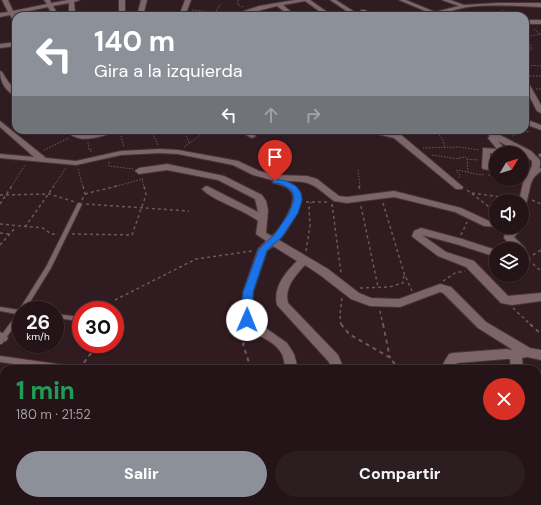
<!DOCTYPE html>
<html lang="es">
<meta charset="utf-8">
<style>
body{margin:0;font-family:"DM Sans",sans-serif;background:#2c1d21;color:#f1f3f6;height:100vh;display:flex;flex-direction:column;font-size:15px;white-space:nowrap}
*{box-sizing:border-box;margin:0}
p{font-size:13px;color:#a39ea2}
.icon{flex:none;width:22px;height:22px;fill:none;stroke:currentColor;stroke-width:2;stroke-linecap:round;stroke-linejoin:round}
.map{position:relative;flex:1;overflow:hidden}
.sheet{position:absolute;left:0px;top:365px;width:541px;height:140px;display:flex;flex-direction:column;background:#241418;border-radius:12px 12px 0 0;box-shadow:0 1px 3px #0004,0 0 0 1px #413337}
.sheet>*{flex:none}
.hud{position:absolute;left:12px;top:12px;width:517px;height:122px;border-radius:12px;box-shadow:0 1px 3px #0004,0 0 0 1px #413337;background:#8c9099;color:#fff;overflow:hidden}
.needle{width:26px;rotate:52deg}
.fabs{position:absolute;left:489px;top:146px;display:grid;gap:8px}
.fabs a{display:grid;place-items:center;width:40px;height:40px;border-radius:50%;background:#241418;box-shadow:0 1px 3px #0004,0 0 0 1px #413337;font-size:20px}
.speed{position:absolute;left:12px;top:301px;display:flex;gap:8px;font-size:20px;font-weight:700;text-align:center}
.speed>*{display:grid;place-content:center;width:52px;height:52px;border-radius:50%;background:#241418;box-shadow:0 1px 3px #0004,0 0 0 1px #413337;line-height:1}
.speed small{font-size:10px;font-weight:400}
.speed .limit{border:6px solid #d22;background:#fff;color:#111}
.pin{position:absolute;display:grid;place-items:center;width:34px;height:34px;color:#fff;margin:-41px -17px;border-radius:50% 50% 50% 0;rotate:-45deg;box-shadow:0 0 4px #0007}
.pin .icon{rotate:45deg}
.me{position:absolute;width:44px;margin:-22px;rotate:1deg;stroke-linejoin:round;filter:drop-shadow(0 0 3px #0008)}
.turn{display:flex;align-items:center;gap:14px;height:84px;padding:0 16px;font-size:18px}
.turn .icon{width:52px;height:52px;stroke-width:2.5}
.turn b{display:block;font-size:28px;line-height:34px}
.lanes{display:flex;align-items:center;height:38px;padding:0 16px;background:#0003;justify-content:center;gap:20px;direction:ltr}
.lanes .off{opacity:.35}
.round{display:grid;place-items:center;flex:none;width:42px;height:42px;border-radius:21px;background:#2c1d21}
.headline{display:flex;align-items:center;justify-content:space-between;height:68px;padding:0 16px}
h1{font-size:24px;font-weight:800;line-height:30px;color:#1e9e55}
.button{display:flex;gap:8px;margin-top:auto;padding:8px 16px}
.button a{flex:1;height:46px;border-radius:24px;background:#8c9099;color:#fff;font-size:16px;font-weight:800;line-height:46px;text-align:center}
.button a+a{background:#2c1d21;color:#f1f3f6}
.map>svg:first-child{display:block}
.lines{fill:none;stroke-linecap:round;stroke-linejoin:round}
.lane-casing{stroke:#473639;stroke-width:2}
.street-casing{stroke:#473639;stroke-width:2}
.path-far2{stroke:#6c595d;stroke-width:1;stroke-dasharray:1.5 1.5;stroke-linecap:butt}
.path-far1{stroke:#6c595d;stroke-width:1.5;stroke-dasharray:3 3;stroke-linecap:butt}
.path{stroke:#6c595d;stroke-width:2;stroke-dasharray:4 4;stroke-linecap:butt}
.lane{fill:#7d6469;fill-rule:evenodd}
.street{fill:#7d6469;fill-rule:evenodd}
.route{fill:#1a73e8;stroke:#114b97}
</style>
<div class="map">
<svg width="541" height="505" viewBox="0 0 541 505">
<rect width="100%" height="100%" fill="#301b20"/>
<g class="lines">
<defs>
<g id="lane">
<polygon points="539,154 541,154 541,157 539,156"/>
<polygon points="540,168 541,168 541,171 533,178 529,178 529,176"/>
<polygon points="78,203 80,203 82,204 51,268 25,310 21,310 21,316 2,344 0,344 0,337 17,314 0,311 0,307 19,310 46,267"/>
<polygon points="55,314 81,317 81,321 55,318"/>
<polygon points="115,321 118,321 119,323 118,325 115,325"/>
<polygon points="0,356 71,366 73,367 74,369 53,369 0,362"/>
<polygon points="215,501 223,501 222,505 214,505"/>
</g>
<g id="street">
<polygon points="2,0 8,0 13,11 47,4 44,0 50,0 51,3 68,0 80,0 74,2 75,12 78,16 72,16 69,12 69,3 53,6 59,16 53,16 48,7 15,14 16,23 14,22 10,15 0,17 0,13 8,12"/>
<rect x="119" y="0" width="6" height="16"/>
<polygon points="141,0 147,0 143,16 137,16"/>
<polygon points="185,0 191,0 185,16 179,16"/>
<polygon points="295,0 310,0 333,16 326,16 305,1 283,5 296,16 290,16 277,6 238,16 229,16 259,6"/>
<polygon points="330,0 336,0 361,16 354,16"/>
<path d="M399,0H406L435,12L459,6L442,0H450L464,5L498,3H541V7C517,6 492,4 468,7C454,9 440,16 425,16L430,13Z"/>
<polygon points="361,10 365,10 374,16 367,16 361,12"/>
<rect x="525" y="20" width="16" height="4"/>
<polygon points="16,42 16,46 0,48 0,44"/>
<path d="M0,71L2,72L9,83L16,90V96C6,92 0,82 0,71Z"/>
<polygon points="525,80 528,82 541,105 541,113 537,111 525,88"/>
<polygon points="525,119 541,125 541,130 525,124"/>
<path d="M0,121L46,158L76,161L121,151L160,149L178,150L238,161L259,171L275,175L307,176L317,179L339,196L347,197L394,191L461,208L489,221L496,222V227H499L484,226L455,212L394,197L347,203L334,201C312,184 313,181 284,181C309,189 303,204 292,222C288,228 284,236 279,240L328,269L359,293L371,298L399,299L440,284L451,287L486,322L530,348L541,350V360L527,357L522,358L523,369H511L510,359H506L457,363L453,369H440L449,354L453,353L506,349L513,350L478,328L443,293L440,292L400,307L370,306L351,299L320,275L305,265C295,276 284,288 288,303L338,355L344,369H332L329,362L277,305C273,287 285,273 297,261L273,246L267,251L253,292V319L287,343L294,354L298,369H286C284,363 284,356 280,351C271,337 249,335 241,320L243,292L258,249L266,241L256,234L258,221C243,209 213,201 202,189L206,186L209,187L258,212L255,199L218,180L167,170L139,174L135,171L139,168L167,164L224,176L262,195L266,201L268,210L266,233L272,236C280,229 297,203 292,193C289,187 279,184 273,183L272,180L253,175L233,165L178,154L160,153L121,155L76,165L0,158V154L34,157L0,127Z"/>
<path d="M65,130H74L82,135L107,130H122L118,132C99,136 80,146 65,130Z"/>
<polygon points="237,130 247,130 256,136 252,138"/>
<polygon points="367,130 386,130 400,134 463,187 462,189 456,189 394,138 368,132"/>
<polygon points="480,130 490,130 531,151 540,160 540,166 531,183 525,209 522,210 522,201 519,201 523,183 532,166 532,161 525,155 498,141 506,150 495,154 490,153 490,165 496,165 496,171 483,169 482,167 483,148 497,149 488,138 490,136"/>
<path d="M522,226L523,227L514,237L524,247L530,259L529,262L522,263V249H514L504,238C505,226 516,229 522,226Z"/>
<polygon points="421,228 462,239 496,250 496,257 456,244 422,235 446,252 474,261 508,296 541,293 541,301 512,305 501,303 466,267 438,256 414,238 412,236 414,231"/>
<polygon points="0,332 6,335 8,338 6,341 0,342"/>
<polygon points="537,466 541,468 541,502 537,503 532,501 537,501"/>
<polygon points="477,501 505,501 506,505 478,505"/>
</g>
</defs>
<use href="#lane" class="lane-casing"/>
<use href="#street" class="street-casing"/>
<g class="path-far2">
<polyline points="238,0 238,5 243,7"/>
<polyline points="192,10 226,13"/>
<polyline points="502,10 507,16"/>
<polyline points="216,11 221,4"/>
<polyline points="477,11 490,16"/>
<polyline points="534,29 540,34"/>
<polyline points="525,37 541,34"/>
<polyline points="525,54 532,49 527,36"/>
<polyline points="525,65 541,66"/>
<polyline points="527,76 541,76"/>
<polyline points="536,89 541,89"/>
<polyline points="525,111 527,111"/>
<polyline points="151,130 158,145"/>
<polyline points="184,130 189,143"/>
<polyline points="435,130 443,140 445,148"/>
<polyline points="121,136 124,147"/>
<polyline points="512,136 530,131"/>
<polyline points="88,142 89,150 91,149 91,152"/>
<polyline points="184,147 202,134 212,130"/>
<polyline points="423,148 459,147 479,150"/>
<polyline points="44,150 69,138"/>
<polyline points="432,155 459,159 458,158 466,157 467,159 478,160"/>
<polyline points="467,159 468,172"/>
<polyline points="109,162 109,166 133,169"/>
<polyline points="78,169 83,187"/>
<polyline points="358,170 360,187"/>
<polyline points="488,175 496,176"/>
<polyline points="142,178 144,187"/>
<polyline points="459,178 460,175 456,171 457,170 481,175 485,174"/>
<polyline points="514,179 520,180"/>
<polyline points="11,187 25,165"/>
<polyline points="53,187 66,168"/>
<polyline points="113,187 143,179"/>
</g>
<g class="path-far1">
<polyline points="359,186 360,191"/>
<polyline points="467,190 488,206 493,217"/>
<polyline points="472,193 516,199"/>
<polyline points="85,194 117,186"/>
<polyline points="0,195 49,194 75,202"/>
<polyline points="82,200 85,194 83,186"/>
<polyline points="532,200 541,204"/>
<polyline points="306,202 328,202"/>
<polyline points="383,203 404,273 412,291"/>
<polyline points="0,204 12,186"/>
<polyline points="86,204 189,211"/>
<polyline points="332,204 341,273"/>
<polyline points="361,206 378,287"/>
<polyline points="0,224 43,228 51,234 58,234"/>
<polyline points="25,227 54,186"/>
<polyline points="0,233 9,234"/>
<polyline points="72,234 132,235 146,195 144,186"/>
<polyline points="461,235 467,222"/>
<polyline points="0,245 16,227"/>
<polyline points="306,251 310,226 309,208 311,202"/>
<polyline points="533,255 541,250"/>
<polyline points="533,264 541,271"/>
<polyline points="443,281 455,273 465,271"/>
<polyline points="360,288 389,287 403,283 404,275"/>
<polyline points="115,300 196,259 252,251"/>
<polyline points="513,308 531,325"/>
<polyline points="380,311 383,325"/>
<polyline points="341,325 340,315 342,297"/>
</g>
<g class="path">
<polyline points="341,324 349,334 389,357 399,369"/>
<polyline points="383,324 390,358"/>
<polyline points="530,324 541,334"/>
<polyline points="470,367 486,369"/>
<polyline points="79,369 98,344"/>
<polyline points="251,369 243,344 253,337"/>
<polyline points="415,369 417,369"/>
<polyline points="0,423 4,424"/>
<polyline points="0,461 4,456"/>
<polyline points="106,501 107,505"/>
<polyline points="291,501 291,505"/>
<polyline points="357,501 357,505"/>
<polyline points="421,501 422,505"/>
<polyline points="323,505 357,503 361,505"/>
</g>
<use href="#lane" class="lane"/>
<use href="#street" class="street"/>
</g>
<polygon class="route" points="273,179 286,181 296,186 301,193 302,200 298,213 281,238 267,250 253,292 252,320 251,323 243,323 242,320 243,292 259,249 275,234 289,213 294,200 293,193 290,189 281,184 273,183"/>
</svg>
<div class="fabs">
<a><svg class="needle" viewBox="-14 -14 28 28"><path d="M0-13l5 13h-10z" fill="#e53935"/><path d="M0 13l5-13h-10z" fill="#a39ea2"/></svg></a>
<a><svg class="icon" aria-label="sound" viewBox="0 0 24 24"><path d="M4 9h4l5-4v14l-5-4H4zM17 9q2 3 0 6"/></svg></a>
<a><svg class="icon" aria-label="layers" viewBox="0 0 24 24"><path d="M12 4l9 5-9 5-9-5zM3 14l9 5 9-5"/></svg></a>
</div>
<div class="speed"><div>26<small>km/h</small></div><div class="limit">30</div></div>
<div class="pin" style="left:275px;top:181px;background:#d93025"><svg class="icon" aria-label="arrive" viewBox="0 0 24 24"><path d="M6 21V4h12l-3 4 3 4H6"/></svg></div>
<svg class="me" style="left:247px;top:320px" viewBox="-20 -20 40 40"><circle r="19" fill="#fff"/><path d="M0-13L10 11 0 6-10 11z" fill="#1a73e8"/></svg>
<div class="hud">
<div class="turn"><svg class="icon" aria-label="left" viewBox="0 0 24 24"><path d="M17 20v-9H6M10 6l-5 5 5 5"/></svg><div><b>140 m</b>Gira a la izquierda</div></div>
<div class="lanes"><svg class="icon" aria-label="left" viewBox="0 0 24 24"><path d="M17 20v-9H6M10 6l-5 5 5 5"/></svg><svg class="icon off" aria-label="ahead" viewBox="0 0 24 24"><path d="M12 20V5M6 11l6-6 6 6"/></svg><svg class="icon off" aria-label="right" viewBox="0 0 24 24"><path d="M7 20v-9h11M14 6l5 5-5 5"/></svg></div>
</div>
<section class="sheet">
<div class="headline"><div><h1>1 min</h1><p>180 m · 21:52</p></div><a class="round" style="background:#d93025;color:#fff"><svg class="icon" aria-label="close" viewBox="0 0 24 24"><path d="M6 6l12 12M18 6L6 18"/></svg></a></div>
<div class="button"><a>Salir</a><a>Compartir</a></div>
</section>
</div>
